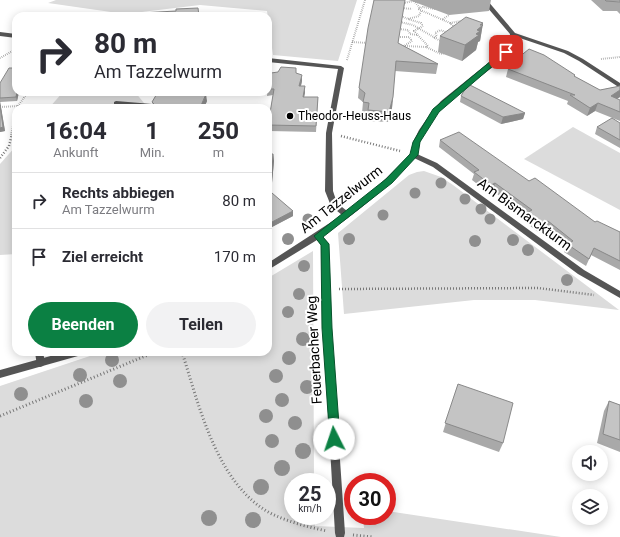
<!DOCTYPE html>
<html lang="de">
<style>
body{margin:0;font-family:Roboto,sans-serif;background:#f2f2f3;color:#2b2b33;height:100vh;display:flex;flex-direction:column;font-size:15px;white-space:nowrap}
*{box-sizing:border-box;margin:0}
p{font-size:13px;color:#7c7c81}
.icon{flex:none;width:22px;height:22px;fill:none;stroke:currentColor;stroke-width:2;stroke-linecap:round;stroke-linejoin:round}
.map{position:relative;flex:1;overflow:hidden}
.details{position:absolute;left:12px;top:104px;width:260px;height:252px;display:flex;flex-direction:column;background:#fff;border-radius:12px;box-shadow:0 2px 10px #0003}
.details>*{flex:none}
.hud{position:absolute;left:12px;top:12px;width:260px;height:84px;border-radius:12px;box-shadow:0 2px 10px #0003;background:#fff;color:#2b2b33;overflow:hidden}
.buttons{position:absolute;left:572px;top:445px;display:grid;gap:8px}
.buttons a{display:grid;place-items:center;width:36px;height:36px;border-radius:50%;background:#fff;box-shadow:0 2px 10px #0003;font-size:20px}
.speed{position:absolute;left:284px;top:473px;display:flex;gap:8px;font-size:20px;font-weight:700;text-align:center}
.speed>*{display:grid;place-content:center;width:52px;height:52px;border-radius:50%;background:#fff;box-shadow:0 2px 10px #0003;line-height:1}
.speed small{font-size:10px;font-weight:400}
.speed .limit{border:6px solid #d22;background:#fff;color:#111}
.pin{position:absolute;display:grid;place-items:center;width:34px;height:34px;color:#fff;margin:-17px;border-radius:8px;box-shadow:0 2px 6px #0006}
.me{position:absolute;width:44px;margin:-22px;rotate:356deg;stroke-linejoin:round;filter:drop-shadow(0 0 3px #0008)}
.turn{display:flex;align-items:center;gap:14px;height:84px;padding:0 16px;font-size:18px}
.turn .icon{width:52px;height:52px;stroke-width:2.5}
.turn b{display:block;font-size:28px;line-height:34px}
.eta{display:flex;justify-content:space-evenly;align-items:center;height:68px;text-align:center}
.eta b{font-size:24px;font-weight:700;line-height:28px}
.button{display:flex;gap:8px;margin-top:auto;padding:8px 16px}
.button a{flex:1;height:46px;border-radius:24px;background:#0b8043;color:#fff;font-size:16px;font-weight:700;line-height:46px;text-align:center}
.button a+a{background:#f2f2f3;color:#2b2b33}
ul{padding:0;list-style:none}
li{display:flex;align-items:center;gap:12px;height:56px;padding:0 16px;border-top:1px solid #e1e1e2}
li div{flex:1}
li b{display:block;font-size:15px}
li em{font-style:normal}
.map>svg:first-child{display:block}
.green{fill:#dcdcdc}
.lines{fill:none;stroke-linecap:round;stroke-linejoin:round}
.path-far2{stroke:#777;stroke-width:2;stroke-dasharray:0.5 1.5;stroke-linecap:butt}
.path-far1{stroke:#777;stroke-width:2.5;stroke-dasharray:1 2;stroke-linecap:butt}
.path{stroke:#777;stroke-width:3;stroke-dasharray:1 2.5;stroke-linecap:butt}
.lane{fill:#555;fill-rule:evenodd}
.street{fill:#555;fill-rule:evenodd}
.tree{fill:#8f8f8f}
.wall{fill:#a9a9a9}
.shaded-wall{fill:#898989}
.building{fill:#c4c4c4;stroke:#898989}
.route{fill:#0b8043;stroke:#07532c}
.poi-dot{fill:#000;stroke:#fff;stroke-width:1.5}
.labels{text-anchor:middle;stroke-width:4;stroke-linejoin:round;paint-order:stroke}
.far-poi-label{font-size:12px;fill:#000;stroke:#fff;text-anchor:start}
.street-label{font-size:14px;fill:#000;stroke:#fff}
</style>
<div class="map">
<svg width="620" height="537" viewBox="0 0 620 537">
<rect width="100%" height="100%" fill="#fff"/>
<g class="green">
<polygon points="56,0 357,0 338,61 273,55 267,11 200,5 125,14 48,3"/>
<polygon points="63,92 135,92 148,108 49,108"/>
<polygon points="573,127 620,153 620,210 524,159"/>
<polygon points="16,146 16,254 0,255 0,164"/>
<polygon points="424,171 441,177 453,185 619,310 535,300 474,300 344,314 338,233 409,175 417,172"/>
<polygon points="313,251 314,482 293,482 293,516 315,516 315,526 364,528 363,516 387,516 387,511 561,537 0,537 0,386 102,352 268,352 268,278"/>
</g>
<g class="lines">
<g class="path-far2">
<polyline points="414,1 420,8"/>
<polyline points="403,3 414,1"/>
<polyline points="402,8 412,9"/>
<polyline points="435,9 423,7 418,9 450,23 453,26 452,29"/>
<polyline points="421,11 419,16 408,19 421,23 423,26 414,31 428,46 426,47"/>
<polyline points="403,17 408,19"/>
<polyline points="443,19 449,15"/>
<polyline points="400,22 413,25 442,42"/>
<polyline points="450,23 461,21"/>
<polyline points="399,29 408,30 410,34 417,35"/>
<polyline points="400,37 409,37 412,41 404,46 400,46"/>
<polyline points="434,38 437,36 435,33 440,30 448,33"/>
<polyline points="352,42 368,43"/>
<polyline points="405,46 426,47 441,54 445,53"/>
<polyline points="0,58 16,49"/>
<polyline points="601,59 620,57"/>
<polyline points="347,60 365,0"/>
<polyline points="18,106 28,92"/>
<polyline points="0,107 18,106 17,108"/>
<polyline points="11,135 16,113"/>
</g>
<g class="path-far1">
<polyline points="341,136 400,151"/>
<polyline points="0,158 9,146 12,134"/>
<polyline points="339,289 538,288 594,295"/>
</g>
<g class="path">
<path d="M182,352C199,405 217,486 272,514C289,522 308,527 327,531"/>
<polyline points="0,416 155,352"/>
<polyline points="353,535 373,537"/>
</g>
<g class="lane">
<polygon points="511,33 515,33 568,51 583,59 620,83 620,88 579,61 564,53 511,35"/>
<polygon points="116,101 152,104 155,106 152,108 114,104 114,102"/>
<polygon points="35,352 43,352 45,363 43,366 40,367 37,366"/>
</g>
<g class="street">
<path d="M481,0H487L515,33V46C486,79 442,95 422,136C419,142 419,148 417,154L437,163L584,270L620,291V298L578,274L433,167L414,158C387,188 356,214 322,236L329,244L331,328L345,533L344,537H336L335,533L323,328L321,245L317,240L268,270V263L342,215L331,206L325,191L326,133L338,69L268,62V58L341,66L344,68L332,133L333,191L337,203L347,211L377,187L411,154L413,142L419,130L433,110L441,101L509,46L510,34Z"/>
<polygon points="0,32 16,34 16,38 0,36"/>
<polygon points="65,352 82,352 81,355 78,356 0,378 0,370"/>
</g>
</g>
<g class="tree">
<circle cx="441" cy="183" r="5.5"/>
<circle cx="415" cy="193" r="5.5"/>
<circle cx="465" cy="199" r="5.5"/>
<circle cx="481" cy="209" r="5.5"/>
<circle cx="383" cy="215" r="5.5"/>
<circle cx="308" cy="219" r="5.5"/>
<circle cx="490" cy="219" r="5.5"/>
<circle cx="288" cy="239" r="6"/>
<circle cx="349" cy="239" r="6"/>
<circle cx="513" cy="240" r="6"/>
<circle cx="475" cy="241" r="6"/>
<circle cx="528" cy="250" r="6"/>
<circle cx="304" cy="266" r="6"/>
<circle cx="567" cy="280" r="6"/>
<circle cx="299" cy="294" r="6"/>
<circle cx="288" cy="312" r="6"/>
<circle cx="303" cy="339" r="7"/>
<circle cx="289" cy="358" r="7"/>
<circle cx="112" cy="360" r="7"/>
<circle cx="80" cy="375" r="7"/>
<circle cx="276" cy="376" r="7"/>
<circle cx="120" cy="381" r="7"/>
<circle cx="307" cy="387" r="7"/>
<circle cx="21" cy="394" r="7"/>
<circle cx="282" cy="400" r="7"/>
<circle cx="86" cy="401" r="7"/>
<circle cx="266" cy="416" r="7"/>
<circle cx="295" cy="423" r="7"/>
<circle cx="272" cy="441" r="7"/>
<circle cx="303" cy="451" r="8"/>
<circle cx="282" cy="468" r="8"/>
<circle cx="261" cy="487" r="8"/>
<circle cx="209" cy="518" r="8"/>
<circle cx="253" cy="520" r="8"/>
</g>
<g class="wall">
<polygon points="374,0 405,0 398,43 438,64 436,74 395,71 392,108 388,122 367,121 368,114 362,113 363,102 358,98 359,88"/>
<polygon points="409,0 491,0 489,11 449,15"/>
<polygon points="591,0 620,0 620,14 617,11 603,11"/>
<polygon points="483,23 480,41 478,42 476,50 462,61 438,52 440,36"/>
<polygon points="513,62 575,75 575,77 600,90 620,86 620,97 617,99 620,100 620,121 595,111 587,116 567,104 568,101 506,77 508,69 512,66"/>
<polygon points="278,72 296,73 302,81 301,86 305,86 304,97 318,97 316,132 269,131 268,125 273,95 267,96 268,85"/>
<polygon points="0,83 16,92 19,92 17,101 0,102 5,131 0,132"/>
<polygon points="461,96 525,113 523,119 501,124 460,102"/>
<polygon points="207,101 204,108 154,108 152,102"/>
<polygon points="620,123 620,148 595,134 597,127"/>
<polygon points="440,140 529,181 595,222 620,232 620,270 591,255 586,266 564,252 567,245 545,229 538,232 524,221 525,215 493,191 489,193 472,180 474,174 439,147"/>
<polygon points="268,154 273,154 274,161 271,193 293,211 293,216 272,227 268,223 268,195 270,194 268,194"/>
<polygon points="458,384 503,443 499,452 443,432"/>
<polygon points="609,401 620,405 620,452 597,443 604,411"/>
</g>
<g class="shaded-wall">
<polygon points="483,23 480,41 478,42 476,50 462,61 465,45 480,25"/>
<polygon points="302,75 302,81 299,93 299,86"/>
<polygon points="305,86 305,93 303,103 303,97"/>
<polygon points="620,90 620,97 608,104 611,96"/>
<polygon points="17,92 19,92 17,101 16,97"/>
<polygon points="206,94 207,101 204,108 200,108"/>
<polygon points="393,97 392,108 388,122 389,112"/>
<polygon points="0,101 5,131 0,132"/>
<polygon points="598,103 595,111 587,116 590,108"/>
<polygon points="525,113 523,119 501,124 503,117"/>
<polygon points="273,154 274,161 271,194 271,187"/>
<polygon points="495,183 493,191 489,193 491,185"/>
<polygon points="293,211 293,216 272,227 272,222"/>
<polygon points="548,221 545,229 538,232 541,225"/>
</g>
<g class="building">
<polygon points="374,0 405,0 398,43 438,64 396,61 393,97 389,112 368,110 369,103 363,102 365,93 359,88 368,28"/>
<polygon points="605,0 620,0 620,2 606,1"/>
<polygon points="198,8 199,16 140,16 141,13 176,11 176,9"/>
<polygon points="466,17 483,23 480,25 483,25 477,30 480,31 476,34 479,35 465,45 440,36"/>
<polygon points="529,49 544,55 575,75 574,76 600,90 620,86 620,90 611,96 620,100 620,112 598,103 590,108 570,95 575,95 508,69 515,63 513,62"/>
<polygon points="281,67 296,68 296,73 302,75 299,86 305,86 303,97 318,97 316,126 268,125 274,89 268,89 268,85 271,73 278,72"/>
<polygon points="9,68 16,68 16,92 17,92 16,97 0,98 0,83"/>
<polygon points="468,84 525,113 503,117 461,96"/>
<polygon points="158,92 203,92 206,94 200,108 158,108 152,102"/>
<polygon points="0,105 3,127 0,128"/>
<polygon points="612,118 620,123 620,140 597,127"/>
<polygon points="459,132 529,181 535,178 595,222 597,221 620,232 620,261 594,248 589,259 567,244 573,241 548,221 541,225 526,213 532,210 495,183 491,185 474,172 479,170 440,140"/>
<polygon points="268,154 273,154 271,187 268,187"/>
<polygon points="272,193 293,211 272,222 268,219 268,195"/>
<polygon points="458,384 513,403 503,443 445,423"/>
<polygon points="609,401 620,405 620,440 603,434"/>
</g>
<polygon class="route" points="503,51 509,52 439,112 420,142 418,155 392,183 323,237 329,244 332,328 340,439 338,442 334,444 330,442 322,328 321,245 314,236 386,179 410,154 413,142 433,109"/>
<circle class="poi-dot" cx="290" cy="116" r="4"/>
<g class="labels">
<g class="far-poi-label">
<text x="298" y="120">Theodor-Heuss-Haus</text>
</g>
<g class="street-label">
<text transform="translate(341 199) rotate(-38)" y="5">Am Tazzelwurm</text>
<text transform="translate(525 214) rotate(36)" y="5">Am Bismarckturm</text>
<text transform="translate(314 350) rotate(-93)" y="5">Feuerbacher Weg</text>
</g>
</g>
</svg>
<div class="buttons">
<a><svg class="icon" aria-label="sound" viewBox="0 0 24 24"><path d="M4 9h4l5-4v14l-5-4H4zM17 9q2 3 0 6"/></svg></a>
<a><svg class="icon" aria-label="layers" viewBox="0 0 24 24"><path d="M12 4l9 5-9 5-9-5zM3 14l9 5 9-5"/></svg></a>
</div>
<div class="speed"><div>25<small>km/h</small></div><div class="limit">30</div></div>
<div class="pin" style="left:506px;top:52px;background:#d93025"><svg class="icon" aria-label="arrive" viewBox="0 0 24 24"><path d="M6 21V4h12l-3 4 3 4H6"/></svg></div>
<svg class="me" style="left:334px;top:439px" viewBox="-20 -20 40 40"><circle r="19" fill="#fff"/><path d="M0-13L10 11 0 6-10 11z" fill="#0b8043"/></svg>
<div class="hud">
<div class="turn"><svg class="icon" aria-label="right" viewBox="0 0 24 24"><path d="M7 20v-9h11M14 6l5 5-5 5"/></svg><div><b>80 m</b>Am Tazzelwurm</div></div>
</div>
<section class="details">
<div class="eta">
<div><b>16:04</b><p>Ankunft</p></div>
<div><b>1</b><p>Min.</p></div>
<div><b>250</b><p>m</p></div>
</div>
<ul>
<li><svg class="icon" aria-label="right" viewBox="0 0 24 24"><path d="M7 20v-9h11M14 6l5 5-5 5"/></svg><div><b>Rechts abbiegen</b><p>Am Tazzelwurm</p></div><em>80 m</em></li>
<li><svg class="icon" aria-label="arrive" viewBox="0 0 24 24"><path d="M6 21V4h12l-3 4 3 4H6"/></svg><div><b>Ziel erreicht</b></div><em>170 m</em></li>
</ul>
<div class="button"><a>Beenden</a><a>Teilen</a></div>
</section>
</div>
